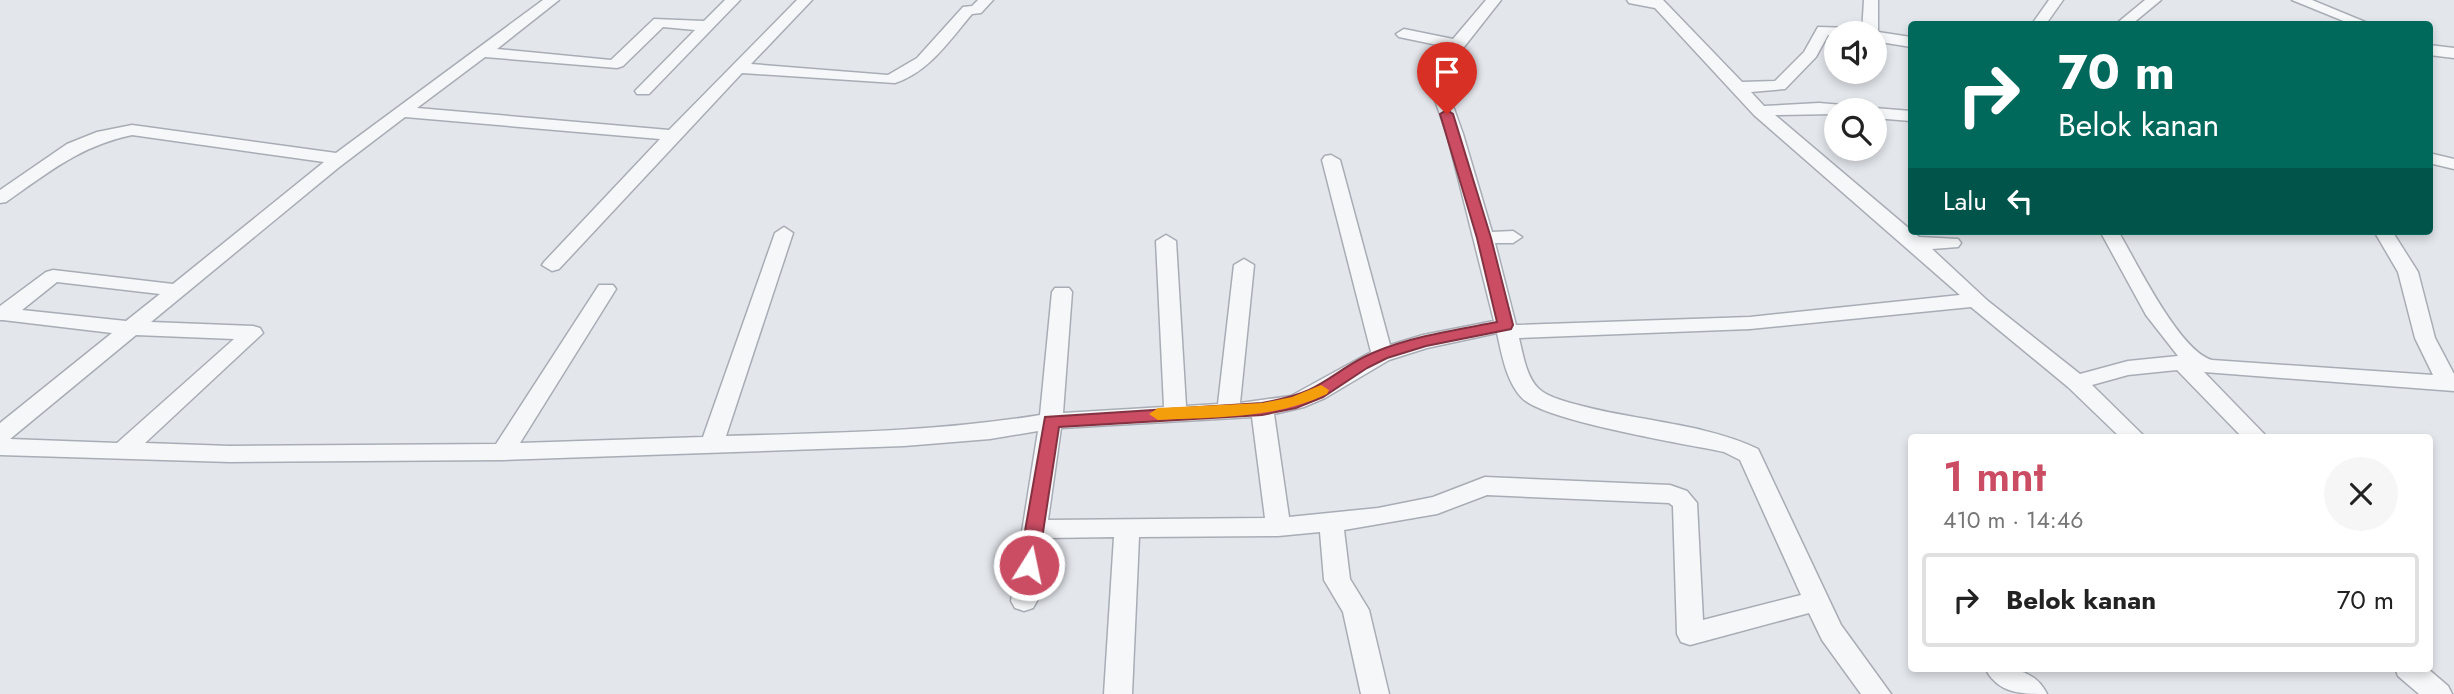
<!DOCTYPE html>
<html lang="id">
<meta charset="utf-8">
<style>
body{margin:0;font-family:Jost,sans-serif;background:#f6f6f6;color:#222;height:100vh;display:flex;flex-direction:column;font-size:26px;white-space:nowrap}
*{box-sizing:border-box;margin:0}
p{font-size:23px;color:#767676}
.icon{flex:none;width:38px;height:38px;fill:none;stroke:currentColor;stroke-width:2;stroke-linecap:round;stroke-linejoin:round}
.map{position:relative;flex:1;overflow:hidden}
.sheet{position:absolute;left:1908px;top:434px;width:525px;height:238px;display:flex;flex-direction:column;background:#fff;border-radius:7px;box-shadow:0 4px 10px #0003}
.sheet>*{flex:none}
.guide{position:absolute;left:1908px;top:21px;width:525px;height:214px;border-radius:7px;box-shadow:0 4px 10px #0003;background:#00695c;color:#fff;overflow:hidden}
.fabs{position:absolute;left:1824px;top:21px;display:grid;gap:14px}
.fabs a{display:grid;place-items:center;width:63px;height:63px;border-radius:50%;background:#fff;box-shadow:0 4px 10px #0003;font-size:35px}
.pin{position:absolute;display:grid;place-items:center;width:60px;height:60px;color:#fff;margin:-72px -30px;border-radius:50% 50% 50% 0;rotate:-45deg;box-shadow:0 0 7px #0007}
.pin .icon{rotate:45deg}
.me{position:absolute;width:77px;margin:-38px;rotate:10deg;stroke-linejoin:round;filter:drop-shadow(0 0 5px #0008)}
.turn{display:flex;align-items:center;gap:24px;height:147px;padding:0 35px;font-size:32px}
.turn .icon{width:91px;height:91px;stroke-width:2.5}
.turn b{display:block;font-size:49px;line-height:60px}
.then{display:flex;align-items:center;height:66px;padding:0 35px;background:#0003;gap:14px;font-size:26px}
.round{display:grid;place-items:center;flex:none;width:74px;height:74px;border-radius:37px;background:#f6f6f6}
.headline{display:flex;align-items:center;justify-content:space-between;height:119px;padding:0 35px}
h1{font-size:42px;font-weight:600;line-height:52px;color:#cb4d64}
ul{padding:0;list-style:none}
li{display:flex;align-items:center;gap:21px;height:94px;margin:0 14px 10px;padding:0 21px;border:4px solid #e0e0e0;border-radius:7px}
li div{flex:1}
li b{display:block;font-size:26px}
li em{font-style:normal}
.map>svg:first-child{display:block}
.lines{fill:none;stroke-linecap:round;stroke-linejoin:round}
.minor-casing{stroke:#a8adb5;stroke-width:3}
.minor{fill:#f6f7f9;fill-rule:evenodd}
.route{fill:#cb4d64;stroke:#843241;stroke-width:2}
.slow{fill:#f59e0b}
</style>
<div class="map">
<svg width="2454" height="694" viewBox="0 0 2454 694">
<rect width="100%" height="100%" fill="#e3e6eb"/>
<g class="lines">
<defs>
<g id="minor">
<path d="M543,0H559L497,49L611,60L654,19L704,21L725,0H740L649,94H637L635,91L695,30L663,27L623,66L617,68L485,57L417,108L669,130L797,0H812L751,64L888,75L917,58L963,7L972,6L978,0H993L981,13L972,14C949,41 929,72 895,83L742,73L559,269L552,271L542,265L545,261L660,139L405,117L338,168L151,322L253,326L260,328L263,333L145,443L230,446L496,444L599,285H613L616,289L520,443L703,437L775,233L784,227L793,233L726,436C831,433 936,432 1040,415L1052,292L1055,288H1069L1072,292L1063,413L1164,407L1156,241L1166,235L1176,241L1186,406L1218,404L1234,265L1244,259L1254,265L1240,403L1291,396L1371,352L1322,160L1325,156L1331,155L1340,160L1390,345L1423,335L1494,321L1447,134L1426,75L1447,47L1399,37L1396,34L1404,29L1453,39L1486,0H1501L1442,75L1463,134L1492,232L1513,231L1522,237L1513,243H1495L1516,325L1750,317L1960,295L1754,115L1655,8L1629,3L1627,0H1663L1742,82L1775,81L1804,52L1818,27L1855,28L1862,33L1864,0H1878V32L1911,37V47L1874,41V33L1828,35L1816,57L1785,89L1751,92L1764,106L1819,103L1854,106L1856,110H1836V114L1775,115L1919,237L1958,239L1961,243L1958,247L1932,249L1988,301L2080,374L2128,361L2178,356L2146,315L2100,231H2118C2136,261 2179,351 2212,360L2433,375L2415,338L2398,272L2374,231H2392L2418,272L2435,338L2454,374V391L2204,372L2268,438H2243L2177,370L2128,375L2092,385L2146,438H2121L2068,387L1971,307L1750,329L1519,338C1523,354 1526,376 1538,388C1548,398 1568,402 1582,406C1639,421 1706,424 1758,449L1841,625L1891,694H1861L1822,640L1809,613L1690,645L1681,642L1677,634L1673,506L1669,503L1487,495L1437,514L1344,530L1350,579L1369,610L1389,694H1361L1343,612L1324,580L1320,532L1278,536L1139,537L1132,694H1104L1114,537L1046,538L1037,601L1033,608L1024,611L1015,608L1011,601L1038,431L990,439L904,446L503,460L230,462L0,455V423L112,333L3,320H0V306L46,272L53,270L173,284L324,162L132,135C80,146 49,172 6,202L0,203V190L67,144L97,132L132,125L336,153ZM57,282L160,294L126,321L22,310ZM1497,333C1502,355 1506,381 1522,398C1544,421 1686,444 1724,452L1740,460L1801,595L1703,620L1697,503L1687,491L1670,485L1485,477L1433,497L1378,508L1289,517L1274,414L1304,407L1325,398L1389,360L1427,348ZM136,335L234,339L117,443L10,439ZM1252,417L1265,518L1048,520L1061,428Z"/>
<polygon points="2049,0 2063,0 2046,24 2032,24"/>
<polygon points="2145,0 2161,0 2132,24 2116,24"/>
<polygon points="2292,0 2312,0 2370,24 2351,24"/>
<polygon points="2429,45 2454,48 2454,58 2429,55"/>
<polygon points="1874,108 1911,111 1911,121 1874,118 1874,110 1868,110"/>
<polygon points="2429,153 2454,159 2454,169 2429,163"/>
<path d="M1985,668C2010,668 2034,668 2047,694C2022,694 1998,694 1985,668Z"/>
<polygon points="2395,668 2427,668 2448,686 2452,694 2419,694 2398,676"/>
</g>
</defs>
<use href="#minor" class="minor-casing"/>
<use href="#minor" class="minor"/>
</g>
<path class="route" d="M1447,110L1453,114L1491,238L1513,325L1511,329L1426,346L1387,358L1367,368L1323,397L1296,408L1262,415L1059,427L1038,565L1035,570L1029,573L1022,570L1019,565L1045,417L1262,403C1278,400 1294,397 1309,390C1332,379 1351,361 1375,352C1413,336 1456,330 1497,322L1477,238L1440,114Z"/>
<path class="slow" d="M1321,385L1329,390L1327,394C1274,419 1216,417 1158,420L1149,414L1158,408L1262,403L1292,397Z"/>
</svg>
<div class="fabs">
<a><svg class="icon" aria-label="sound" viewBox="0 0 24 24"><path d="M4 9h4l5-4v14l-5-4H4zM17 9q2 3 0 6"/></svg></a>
<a><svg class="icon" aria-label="search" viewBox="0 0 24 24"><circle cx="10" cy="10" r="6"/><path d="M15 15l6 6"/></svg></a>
</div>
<div class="pin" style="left:1447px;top:114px;background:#d93025"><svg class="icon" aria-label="arrive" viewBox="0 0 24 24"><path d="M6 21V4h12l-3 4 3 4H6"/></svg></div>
<svg class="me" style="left:1029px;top:565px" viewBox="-20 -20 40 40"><circle r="17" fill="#cb4d64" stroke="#fff" stroke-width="3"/><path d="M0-11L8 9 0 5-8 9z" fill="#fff"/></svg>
<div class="guide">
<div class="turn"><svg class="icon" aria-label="right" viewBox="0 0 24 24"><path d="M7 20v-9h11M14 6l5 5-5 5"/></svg><div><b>70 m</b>Belok kanan</div></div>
<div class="then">Lalu<svg class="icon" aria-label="left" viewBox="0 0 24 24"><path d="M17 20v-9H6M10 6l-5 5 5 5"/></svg></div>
</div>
<section class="sheet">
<div class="headline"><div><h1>1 mnt</h1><p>410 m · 14:46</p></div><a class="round"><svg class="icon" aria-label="close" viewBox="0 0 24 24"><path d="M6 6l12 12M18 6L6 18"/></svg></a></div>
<ul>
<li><svg class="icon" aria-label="right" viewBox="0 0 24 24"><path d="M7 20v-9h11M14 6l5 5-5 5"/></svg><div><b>Belok kanan</b></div><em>70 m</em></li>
</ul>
</section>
</div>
